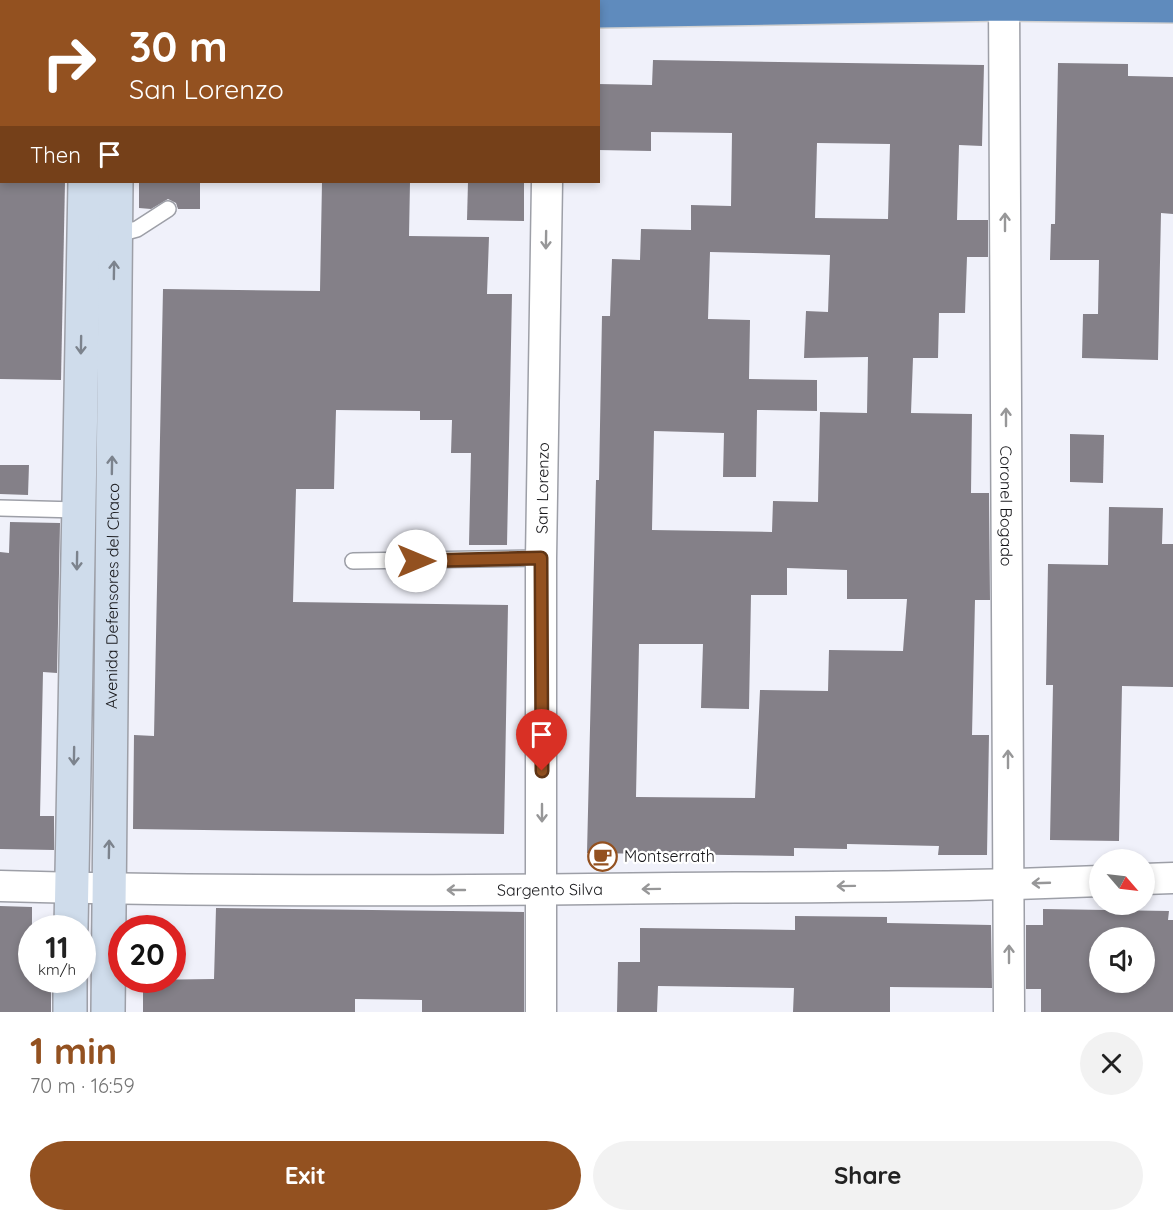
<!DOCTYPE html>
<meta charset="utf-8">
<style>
body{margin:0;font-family:Quicksand,sans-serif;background:#f2f2f2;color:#222;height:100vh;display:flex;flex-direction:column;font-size:22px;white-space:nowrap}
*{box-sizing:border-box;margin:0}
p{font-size:20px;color:#767676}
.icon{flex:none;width:33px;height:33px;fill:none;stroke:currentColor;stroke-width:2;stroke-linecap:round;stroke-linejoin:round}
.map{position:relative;height:1012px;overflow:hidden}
.details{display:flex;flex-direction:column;background:#fff;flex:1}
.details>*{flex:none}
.top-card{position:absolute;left:0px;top:0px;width:600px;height:183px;box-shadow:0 3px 9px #0003;background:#935120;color:#fff;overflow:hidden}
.needle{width:39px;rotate:118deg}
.tools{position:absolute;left:1089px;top:849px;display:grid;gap:12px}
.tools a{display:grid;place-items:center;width:66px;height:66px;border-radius:50%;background:#fff;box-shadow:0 3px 9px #0003;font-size:30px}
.speed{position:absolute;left:18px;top:915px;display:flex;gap:12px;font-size:30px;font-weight:700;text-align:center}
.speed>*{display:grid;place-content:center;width:78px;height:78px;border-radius:50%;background:#fff;box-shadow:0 3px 9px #0003;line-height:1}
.speed small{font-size:15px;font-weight:400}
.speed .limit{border:9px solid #d22;background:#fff;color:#111}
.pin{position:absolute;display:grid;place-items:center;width:51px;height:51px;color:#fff;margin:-62px -26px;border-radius:50% 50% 50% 0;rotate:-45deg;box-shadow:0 0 6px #0007}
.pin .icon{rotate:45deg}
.me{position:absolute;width:66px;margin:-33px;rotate:90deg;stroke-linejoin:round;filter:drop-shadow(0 0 4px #0008)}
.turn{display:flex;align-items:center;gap:21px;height:126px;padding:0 30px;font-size:27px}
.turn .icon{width:78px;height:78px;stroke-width:2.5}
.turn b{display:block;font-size:42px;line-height:51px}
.then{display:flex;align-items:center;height:57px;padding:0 30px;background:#0003;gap:12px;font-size:22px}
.round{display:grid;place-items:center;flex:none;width:63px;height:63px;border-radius:32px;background:#f2f2f2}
.summary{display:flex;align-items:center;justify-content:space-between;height:102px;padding:0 30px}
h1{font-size:36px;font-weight:700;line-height:45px;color:#935120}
.action{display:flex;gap:12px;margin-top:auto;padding:12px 30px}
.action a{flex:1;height:69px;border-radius:36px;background:#935120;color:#fff;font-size:24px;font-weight:700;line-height:69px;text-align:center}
.action a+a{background:#f2f2f2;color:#222}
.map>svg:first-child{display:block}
.building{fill:#848088;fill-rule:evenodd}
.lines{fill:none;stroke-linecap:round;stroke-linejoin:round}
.lane-casing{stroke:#9d9fa7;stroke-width:18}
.street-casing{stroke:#9d9fa7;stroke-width:33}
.secondary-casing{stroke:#9d9fa7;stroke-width:36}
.highway-casing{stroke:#d1d1d1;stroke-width:36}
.lane{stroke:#fff;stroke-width:15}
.street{stroke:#fff;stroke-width:30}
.secondary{stroke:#cfdceb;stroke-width:33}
.highway{stroke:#5f8bbd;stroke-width:33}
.oneway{stroke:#979798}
.oneway2{stroke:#7c838d}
.route-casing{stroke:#603515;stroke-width:15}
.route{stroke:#935120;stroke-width:10}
.labels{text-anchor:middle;stroke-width:4.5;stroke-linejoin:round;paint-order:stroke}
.street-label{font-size:16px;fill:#17171a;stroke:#fff}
.poi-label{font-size:16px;fill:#17171a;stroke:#fff;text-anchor:start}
</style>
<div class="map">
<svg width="1173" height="1012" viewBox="0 0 1173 1012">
<rect width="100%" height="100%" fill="#f0f1fa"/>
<g class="building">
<path d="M653,60L984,65L982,146L959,145L957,220H988V257H967L965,313H939L938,358H913L911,413L972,414L971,493H989L990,600H975L972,735H989L987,855H938L939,846L847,844V849L794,848V856L587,853L596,480H599L602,316H610L612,259L640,260L641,229L691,230V205L731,206L732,133L651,132V151L598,150V84L652,85ZM817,143L890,144L888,219L815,218ZM710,252L830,255L828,312L806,311L804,358L868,357L867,413L820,412L818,502L773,501L772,532L652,530L654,431L724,433L723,477H756L757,410L817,411V380L749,379L750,320L708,319ZM787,568L847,570V599H907L903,651L829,650L828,691L760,690L755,798L636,797L639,644H703L701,708L749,709L751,595H787Z"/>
<polygon points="1058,63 1128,64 1128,76 1173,77 1173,214 1161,213 1158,360 1082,358 1083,314 1098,314 1099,260 1050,260 1051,224 1055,224"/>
<polygon points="0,182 65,182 61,380 0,379"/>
<polygon points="139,182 200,182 200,209 178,209 176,203 168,199 151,209 139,208"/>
<polygon points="322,182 410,182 409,236 489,237 487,294 512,294 507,545 469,545 471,453 451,453 452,420 420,420 420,411 336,410 334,489 296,489 293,602 508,605 504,834 133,829 134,735 154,736 163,289 320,291"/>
<polygon points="468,182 524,182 524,221 467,220"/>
<polygon points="1070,434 1104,435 1103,483 1070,482"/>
<polygon points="0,465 29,465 28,495 0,494"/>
<polygon points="1109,507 1163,508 1162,544 1173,544 1173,687 1122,686 1119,841 1050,840 1053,685 1046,685 1048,564 1108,565"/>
<polygon points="10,522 60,523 57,673 43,672 40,816 54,816 54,850 0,849 0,552 9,553"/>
<polygon points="0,906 32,907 32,980 51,980 51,1012 0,1012"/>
<polygon points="216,908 524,912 524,1012 422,1012 422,1000 355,999 355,1012 143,1012 143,980 214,979"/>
<path d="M1043,909L1169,911L1168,920H1173V1012H1041V989H1026V925H1043ZM1100,938H1144V982H1100Z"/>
<polygon points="795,916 887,917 887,923 991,925 992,988 890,987 890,1012 793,1012 794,988 658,986 657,1012 617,1012 618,962 640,962 640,928 795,930"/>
</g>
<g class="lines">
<defs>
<g id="lane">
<polyline points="115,235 137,229 168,209"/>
<polyline points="0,508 78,510"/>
<polyline points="353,561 541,558"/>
</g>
<g id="street">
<polyline points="9,0 13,2"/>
<path id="s1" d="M1004,0L1009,1012"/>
<polyline points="202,2 202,0"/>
<polyline points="549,2 549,0"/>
<polyline points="1144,879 1173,878"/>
<path id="s2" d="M0,886C225,892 449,891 674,888C816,887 958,887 1100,881"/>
<path id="s3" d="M541,1012V558L547,182"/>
</g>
<g id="secondary">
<polyline points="71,928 85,182"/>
<polyline points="70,1012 70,980"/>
<path id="s4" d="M108,1012L116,182"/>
</g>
<g id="highway">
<polyline points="598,11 1004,4 1173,6"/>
<polyline points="0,20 2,20"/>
</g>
</defs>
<use href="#lane" class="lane-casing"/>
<use href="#street" class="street-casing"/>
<use href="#secondary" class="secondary-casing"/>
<use href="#highway" class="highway-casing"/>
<use href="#lane" class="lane"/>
<use href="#street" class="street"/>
<use href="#secondary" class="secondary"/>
<use href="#highway" class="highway"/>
</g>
<defs><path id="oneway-shaft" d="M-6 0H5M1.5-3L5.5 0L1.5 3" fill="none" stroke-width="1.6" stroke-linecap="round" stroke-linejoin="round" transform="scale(1.5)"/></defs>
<g class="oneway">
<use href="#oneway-shaft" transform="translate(1005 222) rotate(-90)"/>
<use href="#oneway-shaft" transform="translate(546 240) rotate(91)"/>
<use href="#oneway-shaft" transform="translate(1006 417) rotate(-90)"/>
<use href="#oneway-shaft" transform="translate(1008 759) rotate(-90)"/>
<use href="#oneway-shaft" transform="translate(542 813) rotate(90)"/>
<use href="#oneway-shaft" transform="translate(1041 883) rotate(178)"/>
<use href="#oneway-shaft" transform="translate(846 886) rotate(179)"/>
<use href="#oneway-shaft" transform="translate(651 889) rotate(179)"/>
<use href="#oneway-shaft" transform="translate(456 890) rotate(-180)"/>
<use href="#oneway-shaft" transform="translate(1009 954) rotate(-90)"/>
</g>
<g class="oneway2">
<use href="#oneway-shaft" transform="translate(114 270) rotate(-89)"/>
<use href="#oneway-shaft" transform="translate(81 345) rotate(91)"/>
<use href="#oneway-shaft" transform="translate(112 465) rotate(-89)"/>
<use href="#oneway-shaft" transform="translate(77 561) rotate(91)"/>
<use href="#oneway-shaft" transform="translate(74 756) rotate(91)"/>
<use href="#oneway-shaft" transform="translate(109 849) rotate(-89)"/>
</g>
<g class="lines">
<defs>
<polyline id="route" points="416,561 541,558 542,771"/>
</defs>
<use href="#route" class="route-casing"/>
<use href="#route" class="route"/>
</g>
<defs>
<symbol id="cafe-ring" viewBox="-11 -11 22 22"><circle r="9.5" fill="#fff" stroke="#935120" stroke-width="1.5"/><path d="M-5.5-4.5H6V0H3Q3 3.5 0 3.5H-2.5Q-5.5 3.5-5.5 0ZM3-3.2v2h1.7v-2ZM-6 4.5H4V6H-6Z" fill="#935120"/></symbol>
</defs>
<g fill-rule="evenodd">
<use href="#cafe-ring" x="586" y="840" width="33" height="33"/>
</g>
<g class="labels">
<g class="street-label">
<text dy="6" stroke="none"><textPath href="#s3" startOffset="524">San Lorenzo</textPath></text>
<text dy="6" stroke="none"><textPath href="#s1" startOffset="506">Coronel Bogado</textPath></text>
<text dy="6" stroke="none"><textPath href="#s4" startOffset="416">Avenida Defensores del Chaco</textPath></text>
<text dy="6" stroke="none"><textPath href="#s2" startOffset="550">Sargento Silva</textPath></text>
</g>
<g class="poi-label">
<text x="624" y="862">Montserrath</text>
</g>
</g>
</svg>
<div class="tools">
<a><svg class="needle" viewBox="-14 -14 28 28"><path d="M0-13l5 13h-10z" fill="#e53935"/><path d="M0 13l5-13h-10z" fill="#767676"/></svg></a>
<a><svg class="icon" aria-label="sound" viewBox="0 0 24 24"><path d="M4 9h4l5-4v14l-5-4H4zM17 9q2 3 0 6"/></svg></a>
</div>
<div class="speed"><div>11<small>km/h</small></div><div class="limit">20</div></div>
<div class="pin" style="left:542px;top:771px;background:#d93025"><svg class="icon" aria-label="arrive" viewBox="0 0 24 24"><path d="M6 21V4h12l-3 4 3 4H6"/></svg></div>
<svg class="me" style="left:416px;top:561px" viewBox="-20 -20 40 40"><circle r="19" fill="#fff"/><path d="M0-13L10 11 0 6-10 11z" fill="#935120"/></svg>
<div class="top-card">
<div class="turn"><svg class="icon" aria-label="right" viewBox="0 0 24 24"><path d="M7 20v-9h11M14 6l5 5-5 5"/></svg><div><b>30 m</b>San Lorenzo</div></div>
<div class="then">Then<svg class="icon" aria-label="arrive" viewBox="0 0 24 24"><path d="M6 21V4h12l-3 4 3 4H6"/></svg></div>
</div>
</div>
<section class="details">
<div class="summary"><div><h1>1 min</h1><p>70 m · 16:59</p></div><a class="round"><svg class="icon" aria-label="close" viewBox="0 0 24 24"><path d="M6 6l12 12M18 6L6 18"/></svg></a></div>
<div class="action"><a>Exit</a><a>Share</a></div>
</section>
